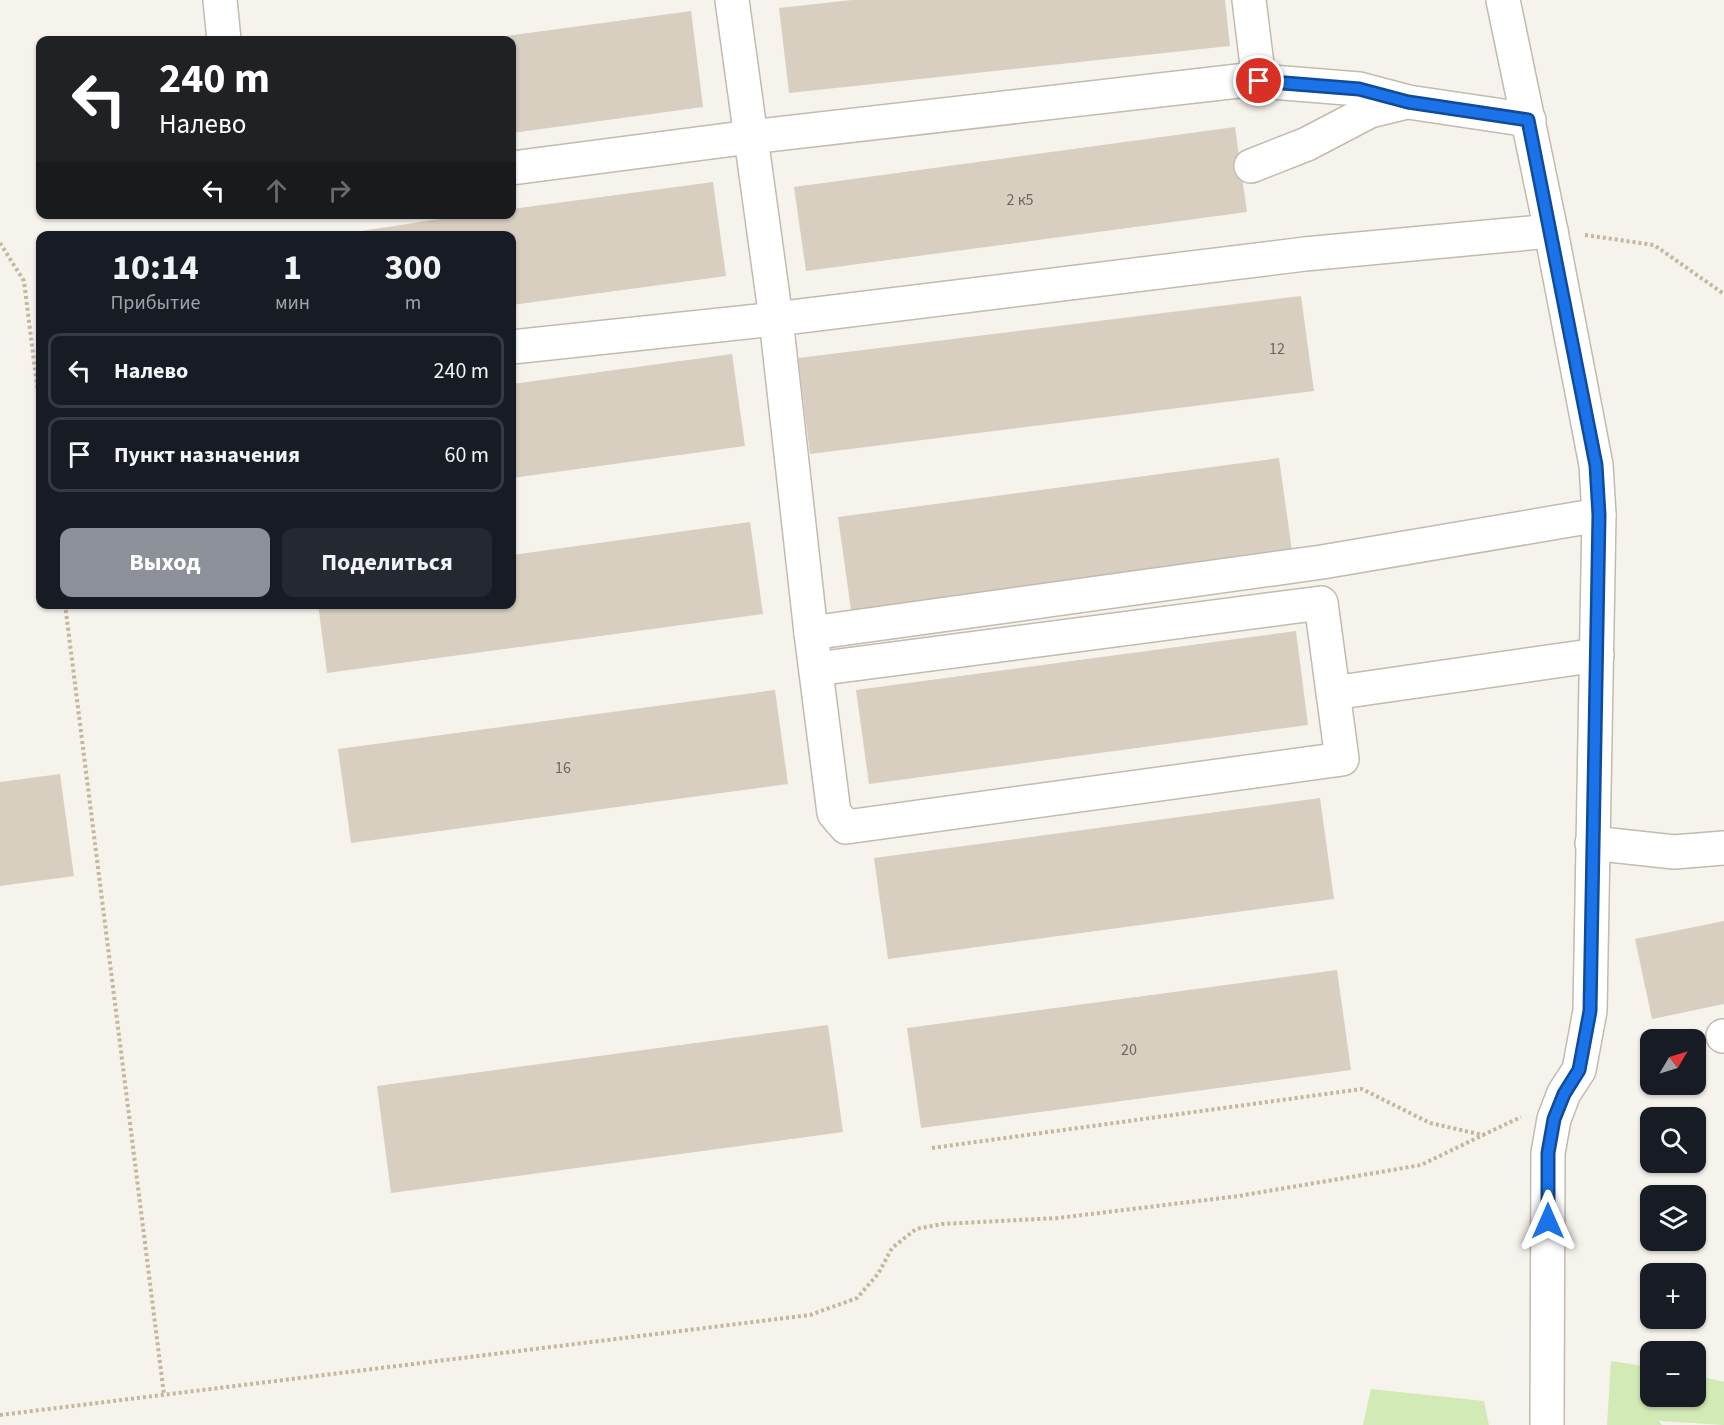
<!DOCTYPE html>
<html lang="ru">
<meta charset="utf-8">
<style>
body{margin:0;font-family:"Source Sans 3",sans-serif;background:#242831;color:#f1f3f6;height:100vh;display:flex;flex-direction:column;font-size:22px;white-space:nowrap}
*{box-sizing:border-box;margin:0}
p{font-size:20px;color:#9ea1a6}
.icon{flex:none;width:33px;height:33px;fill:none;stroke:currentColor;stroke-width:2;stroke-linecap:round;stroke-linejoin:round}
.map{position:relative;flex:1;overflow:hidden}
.sheet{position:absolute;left:36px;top:231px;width:480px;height:378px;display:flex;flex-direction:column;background:#171b24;border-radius:12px;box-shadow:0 2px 4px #0004}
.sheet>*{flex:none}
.banner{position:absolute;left:36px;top:36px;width:480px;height:183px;border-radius:12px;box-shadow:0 2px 4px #0004;background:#202124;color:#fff;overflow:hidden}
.needle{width:39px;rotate:52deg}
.fabs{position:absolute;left:1640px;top:1029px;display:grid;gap:12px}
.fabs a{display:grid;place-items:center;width:66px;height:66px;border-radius:12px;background:#171b24;box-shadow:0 2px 4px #0004;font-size:30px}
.pin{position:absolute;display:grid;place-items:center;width:51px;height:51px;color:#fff;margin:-26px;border:3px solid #fff;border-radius:50%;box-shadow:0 2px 6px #0007}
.me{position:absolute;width:66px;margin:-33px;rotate:0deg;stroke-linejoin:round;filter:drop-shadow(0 0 4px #0008)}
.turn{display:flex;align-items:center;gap:21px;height:126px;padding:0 24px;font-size:27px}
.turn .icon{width:78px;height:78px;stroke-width:2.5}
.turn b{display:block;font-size:42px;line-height:51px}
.lanes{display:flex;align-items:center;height:57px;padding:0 24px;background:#0003;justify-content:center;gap:30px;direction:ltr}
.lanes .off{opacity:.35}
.eta{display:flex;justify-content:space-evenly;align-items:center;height:102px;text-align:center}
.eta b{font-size:36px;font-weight:700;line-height:42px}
.primary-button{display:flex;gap:12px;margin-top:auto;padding:12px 24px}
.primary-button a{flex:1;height:69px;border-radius:12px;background:#8c9099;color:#fff;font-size:24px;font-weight:700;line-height:69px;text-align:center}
.primary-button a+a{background:#242831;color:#f1f3f6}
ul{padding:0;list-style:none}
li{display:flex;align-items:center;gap:18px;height:75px;margin:0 12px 9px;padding:0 12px;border:3px solid #363941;border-radius:12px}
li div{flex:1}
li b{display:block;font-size:22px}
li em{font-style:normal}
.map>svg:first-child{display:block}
.green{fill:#d2eab5}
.building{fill:#d8cfc1}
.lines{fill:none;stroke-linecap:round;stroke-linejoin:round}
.minor-casing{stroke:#c2bbae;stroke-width:36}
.path{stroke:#c4b79f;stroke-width:4;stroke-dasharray:3 3;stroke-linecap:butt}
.minor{stroke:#fff;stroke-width:33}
.route-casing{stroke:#114b97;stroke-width:15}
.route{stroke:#1a73e8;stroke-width:10}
.labels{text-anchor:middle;stroke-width:4.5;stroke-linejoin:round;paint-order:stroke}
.number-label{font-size:16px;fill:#6e675b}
</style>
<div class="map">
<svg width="1724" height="1425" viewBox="0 0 1724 1425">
<rect width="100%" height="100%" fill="#f6f3ec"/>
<g class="green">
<polygon points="1611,1361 1650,1367 1650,1396 1695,1396 1695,1375 1724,1382 1724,1425 1659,1421 1662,1425 1607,1425"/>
<polygon points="1371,1389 1484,1401 1489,1425 1363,1425"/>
</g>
<g class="building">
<polygon points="852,0 1225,0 1230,46 789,93 779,8"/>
<polygon points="691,11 703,107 512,133 512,40 485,39"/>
<polygon points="1235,127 1247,212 806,271 794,187"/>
<polygon points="713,182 726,276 512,305 512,236 328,236 473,214 512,214 512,209"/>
<polygon points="1301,296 1314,391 810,454 798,358"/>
<polygon points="732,354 745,446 512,478 512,384"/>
<polygon points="1279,458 1292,551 851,610 838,517"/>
<polygon points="750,522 763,614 327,673 318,604 512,604 512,555"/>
<polygon points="1296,631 1308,725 869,784 856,690"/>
<polygon points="775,690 788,784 351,843 338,749"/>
<polygon points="60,774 74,876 0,886 0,782"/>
<polygon points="1320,798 1334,899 888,959 874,858"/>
<polygon points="1724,921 1724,1004 1652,1019 1635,939"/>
<polygon points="1337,970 1351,1070 921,1128 907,1028"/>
<polygon points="828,1025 843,1132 391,1193 377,1086"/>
</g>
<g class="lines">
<defs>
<g id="minor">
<polyline points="220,0 224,40"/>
<polyline points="732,0 776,319 811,633 834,813 846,827 1342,759 1321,603 816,669"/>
<polyline points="1249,0 1259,81"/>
<polyline points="1503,0 1551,231 1596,465 1599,515 1590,1011 1579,1070 1564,1093 1554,1119 1548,1153 1547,1425"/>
<polyline points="1251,166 1307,144 1370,111 1407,102"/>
<polyline points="512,168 750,137 1247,80 1359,89 1408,102 1529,120"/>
<polyline points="512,347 776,319 1305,254 1551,231"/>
<polyline points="811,633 1322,562 1599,515"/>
<polyline points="1333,693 1597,655"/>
<polyline points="1592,843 1674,852 1724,848"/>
<polyline points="1723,1036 1724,1036"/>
</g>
</defs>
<use href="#minor" class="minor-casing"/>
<g class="path">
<polyline points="1585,235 1654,245 1724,294"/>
<polyline points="0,243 24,281 40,410"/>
<polyline points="65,604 164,1395"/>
<polyline points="932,1148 1362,1089 1430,1123 1483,1135 1521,1117"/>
<polyline points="0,1415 810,1315 857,1298 878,1274 892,1248 916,1229 942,1224 1058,1218 1239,1196 1421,1165 1483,1135"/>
</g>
<use href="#minor" class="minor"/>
</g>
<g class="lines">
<defs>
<polyline id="route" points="1259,81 1359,89 1408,102 1528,120 1596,465 1599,515 1590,1011 1579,1070 1564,1094 1554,1119 1548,1153 1548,1221"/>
</defs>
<use href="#route" class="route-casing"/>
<use href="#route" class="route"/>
</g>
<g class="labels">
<g class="number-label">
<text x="1020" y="205">2 к5</text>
<text x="1277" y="354">12</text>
<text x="563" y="773">16</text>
<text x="1129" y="1055">20</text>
</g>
</g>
</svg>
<div class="fabs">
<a><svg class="needle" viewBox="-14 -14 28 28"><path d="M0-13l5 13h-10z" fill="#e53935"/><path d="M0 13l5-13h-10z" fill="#9ea1a6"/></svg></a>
<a><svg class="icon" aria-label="search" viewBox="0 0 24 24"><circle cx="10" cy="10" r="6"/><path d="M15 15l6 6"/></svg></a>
<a><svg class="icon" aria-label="layers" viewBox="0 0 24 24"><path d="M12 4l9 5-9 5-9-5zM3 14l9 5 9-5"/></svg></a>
<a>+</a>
<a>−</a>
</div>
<div class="pin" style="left:1259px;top:81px;background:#d93025"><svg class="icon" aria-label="arrive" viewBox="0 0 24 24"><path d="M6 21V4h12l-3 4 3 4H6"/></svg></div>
<svg class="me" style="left:1548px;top:1221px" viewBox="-20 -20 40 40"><path d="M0-17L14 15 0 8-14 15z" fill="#1a73e8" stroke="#fff" stroke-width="4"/></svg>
<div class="banner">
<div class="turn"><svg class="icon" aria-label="left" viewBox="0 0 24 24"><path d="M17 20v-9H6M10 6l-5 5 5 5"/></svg><div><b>240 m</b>Налево</div></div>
<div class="lanes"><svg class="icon" aria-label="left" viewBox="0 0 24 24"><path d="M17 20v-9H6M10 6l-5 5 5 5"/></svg><svg class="icon off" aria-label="ahead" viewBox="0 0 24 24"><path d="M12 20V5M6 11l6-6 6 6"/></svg><svg class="icon off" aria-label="right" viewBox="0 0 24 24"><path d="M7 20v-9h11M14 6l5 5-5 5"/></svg></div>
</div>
<section class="sheet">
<div class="eta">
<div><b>10:14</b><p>Прибытие</p></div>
<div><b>1</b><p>мин</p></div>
<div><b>300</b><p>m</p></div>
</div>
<ul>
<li><svg class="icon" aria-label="left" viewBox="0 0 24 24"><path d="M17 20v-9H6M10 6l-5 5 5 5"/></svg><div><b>Налево</b></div><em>240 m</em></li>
<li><svg class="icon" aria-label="arrive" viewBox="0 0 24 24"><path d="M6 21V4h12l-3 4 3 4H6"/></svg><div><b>Пункт назначения</b></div><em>60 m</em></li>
</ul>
<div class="primary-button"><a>Выход</a><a>Поделиться</a></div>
</section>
</div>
